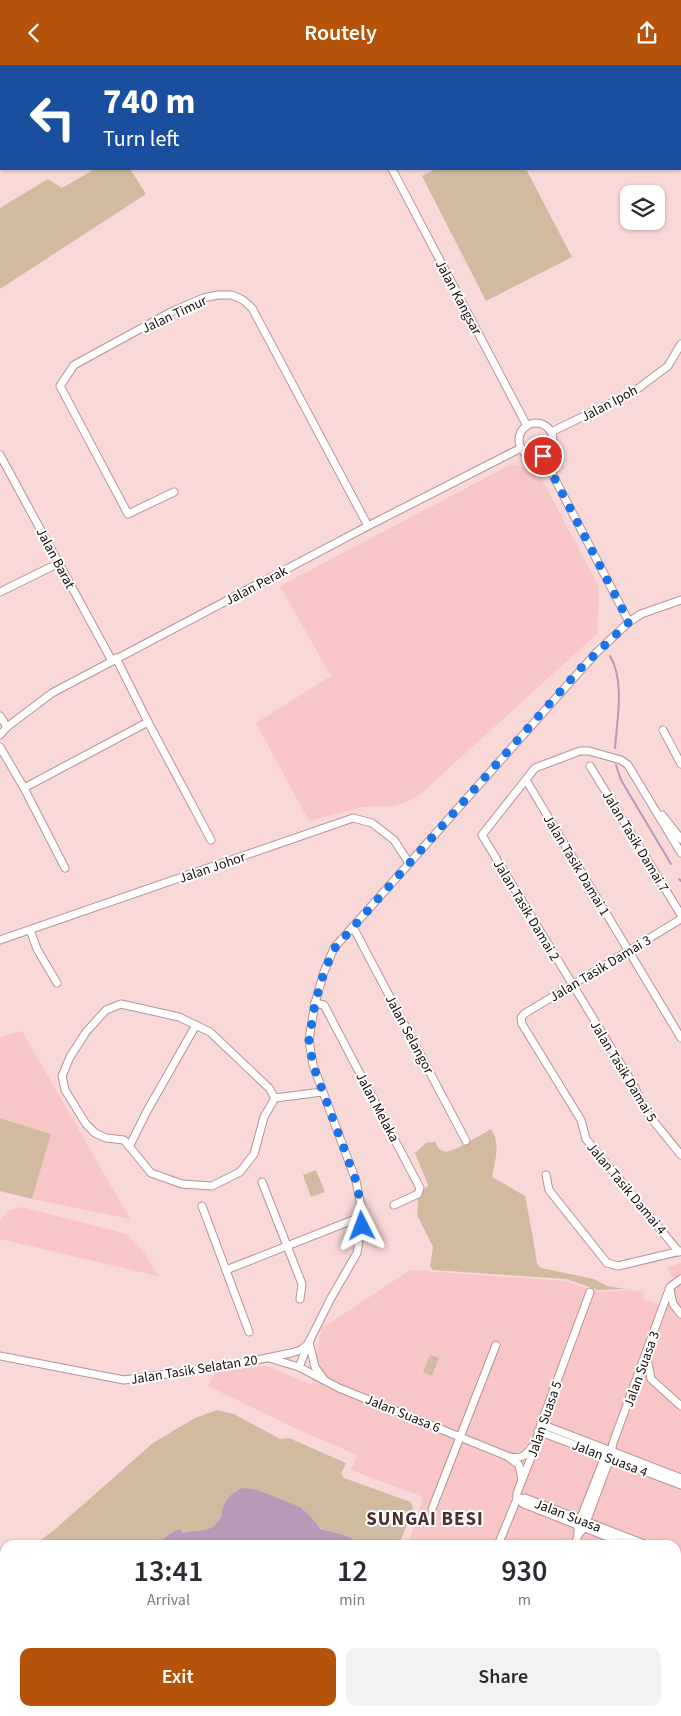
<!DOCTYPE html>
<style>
body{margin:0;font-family:"Source Sans 3",sans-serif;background:#f2f2f3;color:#2b2b33;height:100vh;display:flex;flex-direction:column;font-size:19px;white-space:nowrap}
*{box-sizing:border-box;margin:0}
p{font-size:16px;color:#7c7c81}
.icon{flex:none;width:28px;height:28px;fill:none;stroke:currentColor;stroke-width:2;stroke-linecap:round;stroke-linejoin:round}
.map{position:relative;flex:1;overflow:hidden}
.details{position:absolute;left:0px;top:1475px;width:681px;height:176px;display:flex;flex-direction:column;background:#fff;border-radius:15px 15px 0 0;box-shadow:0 1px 4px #0004}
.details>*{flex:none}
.banner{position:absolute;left:0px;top:0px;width:681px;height:105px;box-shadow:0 1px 4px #0004;background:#1a4fa0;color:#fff;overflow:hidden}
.controls{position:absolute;left:620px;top:120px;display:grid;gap:10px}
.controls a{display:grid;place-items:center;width:45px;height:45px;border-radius:10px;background:#fff;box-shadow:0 1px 4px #0004;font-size:25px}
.pin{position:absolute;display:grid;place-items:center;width:42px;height:42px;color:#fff;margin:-21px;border:2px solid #fff;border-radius:50%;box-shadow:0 1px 5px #0007}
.me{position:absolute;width:55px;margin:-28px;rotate:357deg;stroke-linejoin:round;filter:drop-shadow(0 0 4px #0008)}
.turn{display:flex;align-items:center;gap:18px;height:105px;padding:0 20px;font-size:22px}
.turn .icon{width:65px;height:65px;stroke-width:2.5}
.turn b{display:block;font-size:35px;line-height:42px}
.eta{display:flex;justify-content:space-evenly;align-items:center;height:85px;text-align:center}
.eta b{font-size:30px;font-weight:600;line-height:35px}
.primary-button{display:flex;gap:10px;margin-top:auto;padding:10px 20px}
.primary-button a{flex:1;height:58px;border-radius:10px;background:#b45309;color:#fff;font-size:20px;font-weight:600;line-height:58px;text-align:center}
.primary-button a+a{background:#f2f2f3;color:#2b2b33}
header{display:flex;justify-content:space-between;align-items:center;height:65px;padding:0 20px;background:#b45309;color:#fff;font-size:22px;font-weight:600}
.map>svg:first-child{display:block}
.built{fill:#f8c6c6}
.green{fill:#d0bba1}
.water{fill:#b799b8}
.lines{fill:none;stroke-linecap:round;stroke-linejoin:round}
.stream{stroke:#b799b8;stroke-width:2}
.minor-casing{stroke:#b99292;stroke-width:9}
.highway-casing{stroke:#fff;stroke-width:12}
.minor{stroke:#fff;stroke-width:7}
.highway{stroke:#f9c1d9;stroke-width:10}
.rail{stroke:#5b4848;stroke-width:2;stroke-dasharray:9 9;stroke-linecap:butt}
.route{stroke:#1a73e8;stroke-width:9;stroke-dasharray:0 16.2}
.labels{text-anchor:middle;stroke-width:4;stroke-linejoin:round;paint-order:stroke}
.street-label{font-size:14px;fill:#1a0c0c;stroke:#fff}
.district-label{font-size:19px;font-weight:bold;letter-spacing:1px;fill:#4e2e2f;stroke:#fff}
</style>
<header><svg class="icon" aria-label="back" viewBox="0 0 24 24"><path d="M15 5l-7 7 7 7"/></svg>Routely<svg class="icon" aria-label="share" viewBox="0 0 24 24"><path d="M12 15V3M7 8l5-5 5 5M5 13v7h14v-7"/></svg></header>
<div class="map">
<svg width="681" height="1651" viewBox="0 0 681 1651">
<rect width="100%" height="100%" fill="#f9d8d8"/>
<g class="built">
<polygon points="512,399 538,407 599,522 597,569 427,723 414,733 404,738 391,741 363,742 309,756 256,658 331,611 280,521"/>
<polygon points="22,966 130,1154 32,1134 51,1069 0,1053 0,972"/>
<polygon points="22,1142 126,1169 143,1186 158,1211 0,1174 0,1157 2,1152 10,1145"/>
<polygon points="681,1198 681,1525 676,1532 676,1480 620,1480 610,1476 609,1480 408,1480 423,1432 351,1405 357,1390 303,1367 208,1321 216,1306 267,1301 312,1320 321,1264 410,1205 565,1216 598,1227 636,1225 644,1227 643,1234 661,1240 669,1219 673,1213 667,1202"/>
<polygon points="681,1567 681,1651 637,1651 634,1646 676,1646 676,1569"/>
</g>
<g class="green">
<polygon points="95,104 130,104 146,129 0,224 0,143 48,114 62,123"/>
<polygon points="436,104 526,104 572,192 486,236 422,111"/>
<polygon points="0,1053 51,1069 32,1134 0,1126"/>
<path d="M491,1064C501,1078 495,1096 492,1112L525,1131L533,1173L537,1199L541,1203L594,1214L607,1221L626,1224L598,1225L566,1214L433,1205L430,1202L433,1182L417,1150L418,1134L428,1120L415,1088L426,1078L435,1077L439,1084L446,1087L458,1083Z"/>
<polygon points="316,1105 325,1127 311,1132 303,1110"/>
<polygon points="430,1290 439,1293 432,1311 423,1307"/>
<path d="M217,1345L234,1349L280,1374L289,1373L346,1398L341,1409L344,1413L411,1437L413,1444L399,1480H361L350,1472L326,1466L317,1460L236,1425C229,1432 220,1441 222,1451C211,1470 200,1463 182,1468L180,1464L174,1466L155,1480H34L53,1466L153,1378L195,1353Z"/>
<polygon points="5,1498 5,1610 0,1614 0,1499"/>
<polygon points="114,1646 422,1646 421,1651 114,1651"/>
</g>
<g class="water">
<path d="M242,1423L257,1425L300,1442L308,1449L321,1464L350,1472L361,1480H155L174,1466L180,1464L183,1468C200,1463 211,1470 222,1451C220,1440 232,1426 242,1423Z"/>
<polygon points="5,1610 5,1646 114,1646 114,1651 0,1651 0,1614"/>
</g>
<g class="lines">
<g class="stream">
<path d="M610,591C625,616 617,655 615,683"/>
<polyline points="616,700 621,715 671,799"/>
<polyline points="679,814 681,816"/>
</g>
<defs>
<g id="minor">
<polyline points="315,0 318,1"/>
<polyline points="337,0 338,1"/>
<polyline points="680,5 681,6"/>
<polyline points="392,104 527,361"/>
<circle cx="536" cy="375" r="17"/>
<polyline points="551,367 632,328 668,301 681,279"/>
<polyline points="0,390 112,596"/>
<polyline points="543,391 629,557"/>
<polyline points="174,427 128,449 60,321 74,300 171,247 203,233 218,230 232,230 243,235 252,243 368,461"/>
<polyline points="0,527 59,498"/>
<polyline points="116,593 148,657 211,775"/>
<polyline points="0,651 7,662"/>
<polyline points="663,665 681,699"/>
<polyline points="0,670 7,662 52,628 368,461 521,383"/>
<polyline points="0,682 24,723 65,803"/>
<polyline points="590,701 681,850"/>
<polyline points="526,715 681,973"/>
<polyline points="24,723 148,657"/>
<polyline points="662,750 681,774"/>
<polyline points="681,788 628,700 621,695 589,686 580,686 535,703 482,770 633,1019 647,1048 681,1090"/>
<polyline points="353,862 466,1076"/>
<polyline points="30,865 37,884 57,918"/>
<polyline points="0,875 353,753 372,758 394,775 409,798"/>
<polyline points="315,938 324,940 420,1123 418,1129 394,1140"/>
<polyline points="275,1033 264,1052 254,1089 240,1107 212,1121 182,1119 151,1108 124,1075 106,1073 95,1068 86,1059 65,1025 62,1011 70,992 86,967 106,945 121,939 179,952 210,967 269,1023 275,1033 322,1027"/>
<polyline points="130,1080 147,1046 196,960"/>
<polyline points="546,1110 549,1125 607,1198 618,1201 681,1186"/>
<polyline points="262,1117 302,1219 300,1234"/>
<polyline points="202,1141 249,1267"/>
<polyline points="679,1187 586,1074 581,1055 522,959 521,953 524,949 681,854"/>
<polyline points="226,1205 363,1151"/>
<polyline points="670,1225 673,1239 681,1249"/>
<polyline points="309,1277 315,1302 323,1313"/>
<polyline points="0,1291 124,1315 237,1299 291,1288 301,1285 308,1279"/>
<polyline points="269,1293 299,1302 339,1323 507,1391 519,1400 522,1414"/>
<polyline points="647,1293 651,1314 681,1341"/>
<polyline points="299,1302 309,1277 331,1233 357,1188 363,1151 356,1116 313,1000 309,975 315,938 324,907 334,883 596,588 629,557 641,549 681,535"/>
<polyline points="541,1359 681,1413"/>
<polyline points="538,1366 681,1420"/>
<path d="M510,1392C522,1394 525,1391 532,1382"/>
<polyline points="517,1434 525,1433 647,1480"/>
<polyline points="517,1434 524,1439 628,1480"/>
<polyline points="432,1444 496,1280"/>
<polyline points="578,1470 584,1463 610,1393 613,1378 670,1222 681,1214"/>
<polyline points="498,1480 517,1434 517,1428 532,1390 541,1359 590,1227"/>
<polyline points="575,1480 578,1470 578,1460 606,1389"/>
<polyline points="676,1491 681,1493"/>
<polyline points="676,1499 681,1501"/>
<polyline points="676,1566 681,1564"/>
<polyline points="676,1609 681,1607"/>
<polyline points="595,1646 597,1651"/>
<polyline points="485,1651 494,1646"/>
</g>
<g id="highway">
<polyline points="676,1618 681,1616"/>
<polyline points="676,1635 681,1632"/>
<polyline points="606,1651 616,1646"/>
<polyline points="642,1651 652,1646"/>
<polyline points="655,1651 665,1646"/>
</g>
</defs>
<use href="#minor" class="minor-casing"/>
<use href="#highway" class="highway-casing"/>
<use href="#minor" class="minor"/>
<use href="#highway" class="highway"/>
<g class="rail">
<polyline points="676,1615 681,1613"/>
<polyline points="609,1651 619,1646"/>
</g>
</g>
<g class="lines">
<polyline class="route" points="362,1161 363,1151 356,1116 313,1000 309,975 315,938 324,907 334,884 581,603 629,557 543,391"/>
</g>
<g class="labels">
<g class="street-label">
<text transform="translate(459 232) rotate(62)" y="5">Jalan Kangsar</text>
<text transform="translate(174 249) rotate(-25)" y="5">Jalan Timur</text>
<text transform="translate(609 338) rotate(-28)" y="5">Jalan Ipoh</text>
<text transform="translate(56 493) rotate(62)" y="5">Jalan Barat</text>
<text transform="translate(256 520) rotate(-28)" y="5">Jalan Perak</text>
<text transform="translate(636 776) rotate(59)" y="5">Jalan Tasik Damai 7</text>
<text transform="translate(577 800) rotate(59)" y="5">Jalan Tasik Damai 1</text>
<text transform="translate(212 802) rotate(-19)" y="5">Jalan Johor</text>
<text transform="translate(527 845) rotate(59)" y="5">Jalan Tasik Damai 2</text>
<text transform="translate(600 903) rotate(-31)" y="5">Jalan Tasik Damai 3</text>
<text transform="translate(410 969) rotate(62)" y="5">Jalan Selangor</text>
<text transform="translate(624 1006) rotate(59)" y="5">Jalan Tasik Damai 5</text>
<text transform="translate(378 1042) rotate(62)" y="5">Jalan Melaka</text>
<text transform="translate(627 1123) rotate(50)" y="5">Jalan Tasik Damai 4</text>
<text transform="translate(194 1304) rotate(-9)" y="5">Jalan Tasik Selatan 20</text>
<text transform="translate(641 1304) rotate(-70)" y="5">Jalan Suasa 3</text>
<text transform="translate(403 1348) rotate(22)" y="5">Jalan Suasa 6</text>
<text transform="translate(544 1354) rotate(-71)" y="5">Jalan Suasa 5</text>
<text transform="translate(610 1393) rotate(21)" y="5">Jalan Suasa 4</text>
<text transform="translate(568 1450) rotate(21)" y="5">Jalan Suasa</text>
</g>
<g class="district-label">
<text x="425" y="1460">SUNGAI BESI</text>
</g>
</g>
</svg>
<div class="controls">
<a><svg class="icon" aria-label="layers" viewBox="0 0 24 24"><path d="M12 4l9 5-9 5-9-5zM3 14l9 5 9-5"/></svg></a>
</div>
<div class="pin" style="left:543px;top:391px;background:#d93025"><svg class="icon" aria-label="arrive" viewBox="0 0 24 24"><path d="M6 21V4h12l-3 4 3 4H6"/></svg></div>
<svg class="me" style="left:362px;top:1161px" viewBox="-20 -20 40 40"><path d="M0-17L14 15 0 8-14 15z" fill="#1a73e8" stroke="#fff" stroke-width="4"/></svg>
<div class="banner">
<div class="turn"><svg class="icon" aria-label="left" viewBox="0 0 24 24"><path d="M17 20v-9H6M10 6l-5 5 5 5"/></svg><div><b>740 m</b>Turn left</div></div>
</div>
<section class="details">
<div class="eta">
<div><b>13:41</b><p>Arrival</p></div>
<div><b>12</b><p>min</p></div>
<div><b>930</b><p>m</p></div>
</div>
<div class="primary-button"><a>Exit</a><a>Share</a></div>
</section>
</div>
